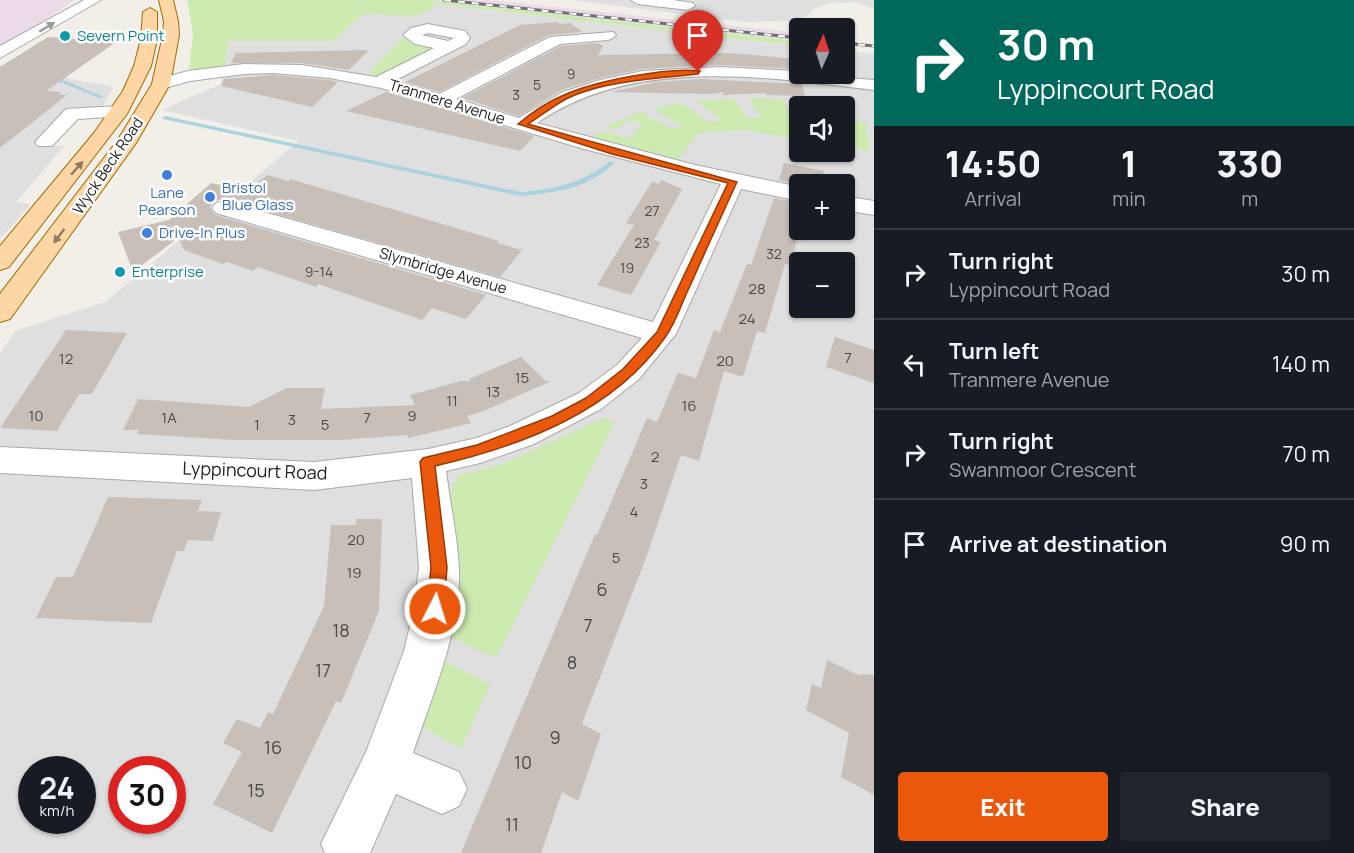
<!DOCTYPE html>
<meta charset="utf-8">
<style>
body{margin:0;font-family:Manrope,sans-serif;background:#20242c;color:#f1f3f6;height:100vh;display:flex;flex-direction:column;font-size:22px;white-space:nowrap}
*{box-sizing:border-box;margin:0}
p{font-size:20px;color:#9ea1a6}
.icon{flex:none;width:33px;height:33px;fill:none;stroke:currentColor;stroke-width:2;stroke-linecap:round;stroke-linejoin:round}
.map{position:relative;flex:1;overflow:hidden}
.side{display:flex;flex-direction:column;background:#171b24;width:480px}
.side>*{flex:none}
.guide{background:#00695c;color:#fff;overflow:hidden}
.needle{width:39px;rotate:3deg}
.tools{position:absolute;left:789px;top:18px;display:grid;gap:12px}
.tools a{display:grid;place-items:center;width:66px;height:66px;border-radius:6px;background:#171b24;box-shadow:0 2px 4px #0004;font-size:30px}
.speed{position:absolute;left:18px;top:756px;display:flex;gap:12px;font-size:30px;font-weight:700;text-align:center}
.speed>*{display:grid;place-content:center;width:78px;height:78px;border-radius:50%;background:#171b24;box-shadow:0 2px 4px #0004;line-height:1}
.speed small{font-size:15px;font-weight:400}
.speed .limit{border:9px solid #d22;background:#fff;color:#111}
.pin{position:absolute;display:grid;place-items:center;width:51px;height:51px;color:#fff;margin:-62px -26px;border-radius:50% 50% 50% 0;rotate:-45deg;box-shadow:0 0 6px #0007}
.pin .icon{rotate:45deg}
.me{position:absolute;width:66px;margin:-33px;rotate:5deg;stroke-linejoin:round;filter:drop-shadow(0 0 4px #0008)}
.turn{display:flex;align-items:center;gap:21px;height:126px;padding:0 24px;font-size:27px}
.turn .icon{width:78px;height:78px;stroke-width:2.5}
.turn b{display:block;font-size:42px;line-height:51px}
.eta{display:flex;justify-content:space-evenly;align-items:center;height:102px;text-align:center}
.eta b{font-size:36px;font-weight:800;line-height:42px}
.action{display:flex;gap:12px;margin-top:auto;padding:12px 24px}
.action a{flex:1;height:69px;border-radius:6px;background:#ea580c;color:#fff;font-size:24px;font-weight:800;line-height:69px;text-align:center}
.action a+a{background:#20242c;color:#f1f3f6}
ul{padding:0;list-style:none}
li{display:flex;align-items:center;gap:18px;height:90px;padding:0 24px;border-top:2px solid #363941}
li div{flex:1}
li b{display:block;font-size:22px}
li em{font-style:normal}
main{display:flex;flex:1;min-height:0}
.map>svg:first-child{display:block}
.residential{fill:#e0dfdf;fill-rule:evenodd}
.industrial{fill:#ebdbe8}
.grass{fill:#cdebb0}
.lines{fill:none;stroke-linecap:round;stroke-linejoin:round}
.stream{fill:#aad3df;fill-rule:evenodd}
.building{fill:#c7bfb8}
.minor-casing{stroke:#a9a9a9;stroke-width:2}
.primary-casing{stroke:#a06b00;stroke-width:2}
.minor{fill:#fff;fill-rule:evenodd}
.primary{fill:#fcd6a4;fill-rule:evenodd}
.rail-casing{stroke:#707070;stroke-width:3}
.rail{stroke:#fff;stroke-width:2;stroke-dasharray:7;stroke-linecap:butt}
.oneway{fill:#9c9c9c}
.oneway2{fill:#8f7c63}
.route{fill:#ea580c;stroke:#983908;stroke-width:1.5}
.culture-dot{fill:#0f9aa8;stroke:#fff;stroke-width:2}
.shop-dot{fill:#3f7fe0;stroke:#fff;stroke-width:2}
.labels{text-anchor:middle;stroke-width:5;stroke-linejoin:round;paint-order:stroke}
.far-number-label{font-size:14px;fill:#4b4948}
.far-culture-label{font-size:15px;fill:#0d838f;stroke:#fff;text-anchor:start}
.far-street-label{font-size:15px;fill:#222;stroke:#fff}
.far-shop-label{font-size:15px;fill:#366cbe;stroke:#fff;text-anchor:start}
.number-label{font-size:15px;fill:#4b4948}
.street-label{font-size:18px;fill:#222;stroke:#fff}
.near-number-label{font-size:18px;fill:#4b4948}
</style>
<main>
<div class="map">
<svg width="874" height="853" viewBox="0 0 874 853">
<rect width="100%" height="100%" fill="#f2efe9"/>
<g class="residential">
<polygon points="570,0 874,0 874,9 855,2 831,3 813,9 810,14 795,21 745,22"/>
<path d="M437,4L799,46L800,74H844L845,51L874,54V853H0V353L15,331L105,302L299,141L162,110L221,84L229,41H333L365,13L417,17ZM800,106H844V152H800ZM800,184H844V230H800ZM800,262H844V308H800ZM32,770H82V820H32ZM122,770H172V820H122Z"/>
<polygon points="0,65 114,87 101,109 71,109 36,145 64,146 16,202 31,204 0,239"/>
</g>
<g class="industrial">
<polygon points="0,0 75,0 28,31 0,45"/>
<polygon points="427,0 489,0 799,33 799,41"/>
</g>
<g class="grass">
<polygon points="187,0 427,0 799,41 799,46 437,4 417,17 365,13 333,41 229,41 224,69 189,69 193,33"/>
<polygon points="403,38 438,48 381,75 370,75 369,72"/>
<polygon points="747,98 784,100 791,118 799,119 799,139 745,130 698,133 677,161 593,138 602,131 630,139 642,123 627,120 617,129 606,126 641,112 672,129 683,127 654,109 681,103 709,122 722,120 697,101 733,99 748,118 762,117"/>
<polygon points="844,119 865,122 870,151 845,147"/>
<polygon points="606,417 614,424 496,658 448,636 457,614 451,487 460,475 501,465"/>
<polygon points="442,660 490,684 461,749 421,726"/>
</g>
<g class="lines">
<g class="stream">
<polygon points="48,77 66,81 104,97 99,98 63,83 46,80 45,79"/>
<path d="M165,116L521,192C555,189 583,183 610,161L615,162C590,188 555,193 521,196L163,119L162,118Z"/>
</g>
</g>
<g class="building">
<polygon points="557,22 560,24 570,23 583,32 549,35 439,92 405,82 520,25"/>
<polygon points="48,37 116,42 46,91 61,92 58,95 67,95 0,148 0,67"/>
<polygon points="598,43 603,46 598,55 732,53 795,59 798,69 720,65 643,69 600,78 562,90 519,116 462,98 561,46"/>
<polygon points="369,50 349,70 302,63 231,63 236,53"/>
<polygon points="273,75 330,80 338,82 312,107 221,86 224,79"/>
<polygon points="700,79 802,84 805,96 766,95 767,93 722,95 724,92 712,94 611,92 657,82"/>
<polygon points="386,92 534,136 520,151 346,111"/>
<polygon points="784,163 824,171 821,184 800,185 779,180"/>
<polygon points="268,175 288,181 290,179 409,214 499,241 497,243 522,250 500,277 223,199 215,201 210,207 215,215 486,295 466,319 432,308 422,320 318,284 316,287 258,267 253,271 227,262 223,264 184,250 178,238 133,272 118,232 169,220 211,183 246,190"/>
<polygon points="661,180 682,189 654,240 661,242 631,295 597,285 634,225 626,223 652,182 659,184"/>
<polygon points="774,198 800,203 800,230 810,230 807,241 797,239 790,265 785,264 765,333 757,331 743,377 724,371 699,461 681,455 647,555 582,724 601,734 578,801 562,792 541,853 461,853 595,534 597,535 647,418 657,422 678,373 696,378 714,330 720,332 747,264 751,265"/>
<polygon points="66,330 127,333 92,394 79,394 57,431 0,428"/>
<polygon points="835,337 874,350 874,383 826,367"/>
<polygon points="521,357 546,381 551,381 484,411 467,416 471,423 408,438 407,435 341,440 235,440 137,434 139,430 123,430 138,399 249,407 287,388 325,388 321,409 415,405 410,395 461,381 472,381 469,379"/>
<polygon points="108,497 202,500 198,511 221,512 213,541 188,540 184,551 177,551 151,623 36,618 56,577 73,577"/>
<polygon points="356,519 382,519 379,611 341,703 336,701 272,833 213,804 242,752 223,743 237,719 260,728 268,712 273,714 324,606 331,525 356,525"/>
<polygon points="827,660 860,676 861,674 874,675 874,795 841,777 849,733 806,710 812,684 821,688"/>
</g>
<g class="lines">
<defs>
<g id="minor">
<polygon points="84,0 101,0 0,58 0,46"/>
<polygon points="631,0 673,0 693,3 695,6 688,10 638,4"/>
<path d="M428,24L465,31L470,38L466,44L394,81L439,94L550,37L613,32L616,35L613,38L608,40L560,44L456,99L519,118L563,92L600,80L643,71L720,67L797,71L800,74L874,80V90C763,77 634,56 537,123L695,165L800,187V201L741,189L676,334L639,379L601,409L534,444L480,463L446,471C450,502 457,535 459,567C461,631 433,693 413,753L459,772L467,789L459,806L442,814L396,794L370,853H325L321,844L366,752L404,651L414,609L419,567L412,478L314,490L0,473V447L314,462L428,449L477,438L510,426L579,393L617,365L642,338L216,213L212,208L216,203L224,201L232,203L653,322L721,184L584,149L381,88L330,78L273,73L244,74L190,81L161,89L155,88L152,84L155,80L188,71L244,64L302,65L376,77L434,48L415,44L403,35L411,28ZM428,33L454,38L448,41L422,35Z"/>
<polygon points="118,106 125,108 127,112 125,116 78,119 52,146 38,146 35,142 66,109"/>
<polygon points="844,196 874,201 874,215 844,210"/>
</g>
<g id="primary">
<polygon points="159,0 173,0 178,21 179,35 170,84 136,143 10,319 0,322 0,294 117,141 152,84 163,35 164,21"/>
<polygon points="150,8 157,12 157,39 151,66 127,114 9,267 0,270 0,246 94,133 123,91 134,66 141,39 143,12"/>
</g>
</defs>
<use href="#minor" class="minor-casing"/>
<use href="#primary" class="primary-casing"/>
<use href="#minor" class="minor"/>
<use href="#primary" class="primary"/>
<defs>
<g id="rail">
<polyline points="444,0 800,38"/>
<polyline points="844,43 874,46"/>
</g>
</defs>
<use href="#rail" class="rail-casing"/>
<use href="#rail" class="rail"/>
</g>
<defs><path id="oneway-solid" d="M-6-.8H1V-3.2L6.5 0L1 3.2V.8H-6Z" transform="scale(1.5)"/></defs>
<use class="oneway" href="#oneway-solid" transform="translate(47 27) rotate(-31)"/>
<g class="oneway2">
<use href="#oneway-solid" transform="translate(77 168) rotate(-49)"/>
<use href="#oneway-solid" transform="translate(59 236) rotate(127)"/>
</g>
<path class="route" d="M700,71L698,74C659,78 603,81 568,98C554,105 541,116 528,124L737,182C721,217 705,252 690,286C682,302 676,322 666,336C614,412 521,446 435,466L447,567L444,609L441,614L435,617L429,614L427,609L431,567L420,462L423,458L477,445L552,416L586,398L623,369L657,332L728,183L612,154L518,124C530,114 549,101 564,95C595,81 667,67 700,71Z"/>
<g class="culture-dot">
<circle cx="65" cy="36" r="6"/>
<circle cx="120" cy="272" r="6"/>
</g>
<g class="shop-dot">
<circle cx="167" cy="175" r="6"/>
<circle cx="210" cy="197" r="6"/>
<circle cx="147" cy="233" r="6"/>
</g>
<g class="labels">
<g class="far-number-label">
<text x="571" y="79">9</text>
<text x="537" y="90">5</text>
<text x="516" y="100">3</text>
<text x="652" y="216">27</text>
<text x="642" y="248">23</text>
<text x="774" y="259">32</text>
<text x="627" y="273">19</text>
<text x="319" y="277">9-14</text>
</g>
<g class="far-culture-label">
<text x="77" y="41">Severn Point</text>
<text x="132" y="277">Enterprise</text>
</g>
<g class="far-street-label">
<text transform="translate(447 102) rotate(17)" y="5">Tranmere Avenue</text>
<text transform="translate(108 166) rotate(-56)" y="5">Wyck Beck Road</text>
<text transform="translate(443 271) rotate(16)" y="5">Slymbridge Avenue</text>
</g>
<g class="far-shop-label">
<text x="222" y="193">Bristol<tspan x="222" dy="17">Blue Glass</tspan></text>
<text x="167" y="198" text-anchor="middle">Lane<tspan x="167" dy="17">Pearson</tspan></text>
<text x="159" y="238">Drive-In Plus</text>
</g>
<g class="number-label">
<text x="757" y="294">28</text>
<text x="747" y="324">24</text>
<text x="848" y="363">7</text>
<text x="66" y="364">12</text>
<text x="725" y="366">20</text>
<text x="522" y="383">15</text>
<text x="493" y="397">13</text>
<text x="452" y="406">11</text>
<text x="689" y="411">16</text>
<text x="36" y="421">10</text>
<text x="412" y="421">9</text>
<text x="169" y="423">1A</text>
<text x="367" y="423">7</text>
<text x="292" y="425">3</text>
<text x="257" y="430">1</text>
<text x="325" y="430">5</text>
<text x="655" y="462">2</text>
<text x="644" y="489">3</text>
<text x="634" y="517">4</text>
<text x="356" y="545">20</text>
<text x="616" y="563">5</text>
<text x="354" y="578">19</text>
</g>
<g class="street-label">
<text transform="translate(255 471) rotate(2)" y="6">Lyppincourt Road</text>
</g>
<g class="near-number-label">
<text x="602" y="596">6</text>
<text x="588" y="632">7</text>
<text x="341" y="637">18</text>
<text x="572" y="669">8</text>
<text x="323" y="677">17</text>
<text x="555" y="744">9</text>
<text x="273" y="754">16</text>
<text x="523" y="769">10</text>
<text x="256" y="797">15</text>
<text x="512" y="831">11</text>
</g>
</g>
</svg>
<div class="tools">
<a><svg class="needle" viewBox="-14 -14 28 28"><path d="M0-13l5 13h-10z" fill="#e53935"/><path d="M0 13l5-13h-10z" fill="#9ea1a6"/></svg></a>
<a><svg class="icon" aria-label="sound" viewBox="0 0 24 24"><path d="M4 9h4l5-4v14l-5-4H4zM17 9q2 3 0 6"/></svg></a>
<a>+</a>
<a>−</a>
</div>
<div class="speed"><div>24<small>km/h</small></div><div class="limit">30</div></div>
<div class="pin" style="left:698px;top:72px;background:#d93025"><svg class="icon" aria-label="arrive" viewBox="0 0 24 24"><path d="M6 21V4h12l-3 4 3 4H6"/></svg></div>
<svg class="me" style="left:435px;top:609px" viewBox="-20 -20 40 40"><circle r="17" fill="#ea580c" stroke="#fff" stroke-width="3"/><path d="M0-11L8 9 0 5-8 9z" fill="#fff"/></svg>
</div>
<section class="side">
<div class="guide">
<div class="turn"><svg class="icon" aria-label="right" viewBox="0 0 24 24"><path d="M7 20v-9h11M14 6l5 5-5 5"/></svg><div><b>30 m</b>Lyppincourt Road</div></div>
</div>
<div class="eta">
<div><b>14:50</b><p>Arrival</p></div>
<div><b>1</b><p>min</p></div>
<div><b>330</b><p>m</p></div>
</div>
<ul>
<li><svg class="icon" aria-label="right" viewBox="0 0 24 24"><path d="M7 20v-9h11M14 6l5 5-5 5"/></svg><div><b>Turn right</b><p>Lyppincourt Road</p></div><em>30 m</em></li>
<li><svg class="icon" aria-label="left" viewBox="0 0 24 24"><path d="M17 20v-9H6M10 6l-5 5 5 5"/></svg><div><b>Turn left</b><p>Tranmere Avenue</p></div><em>140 m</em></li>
<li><svg class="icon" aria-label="right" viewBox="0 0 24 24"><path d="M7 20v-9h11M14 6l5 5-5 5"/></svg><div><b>Turn right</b><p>Swanmoor Crescent</p></div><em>70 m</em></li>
<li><svg class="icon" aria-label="arrive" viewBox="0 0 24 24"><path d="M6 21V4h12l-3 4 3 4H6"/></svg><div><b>Arrive at destination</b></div><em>90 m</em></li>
</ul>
<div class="action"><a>Exit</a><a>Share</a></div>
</section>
</main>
